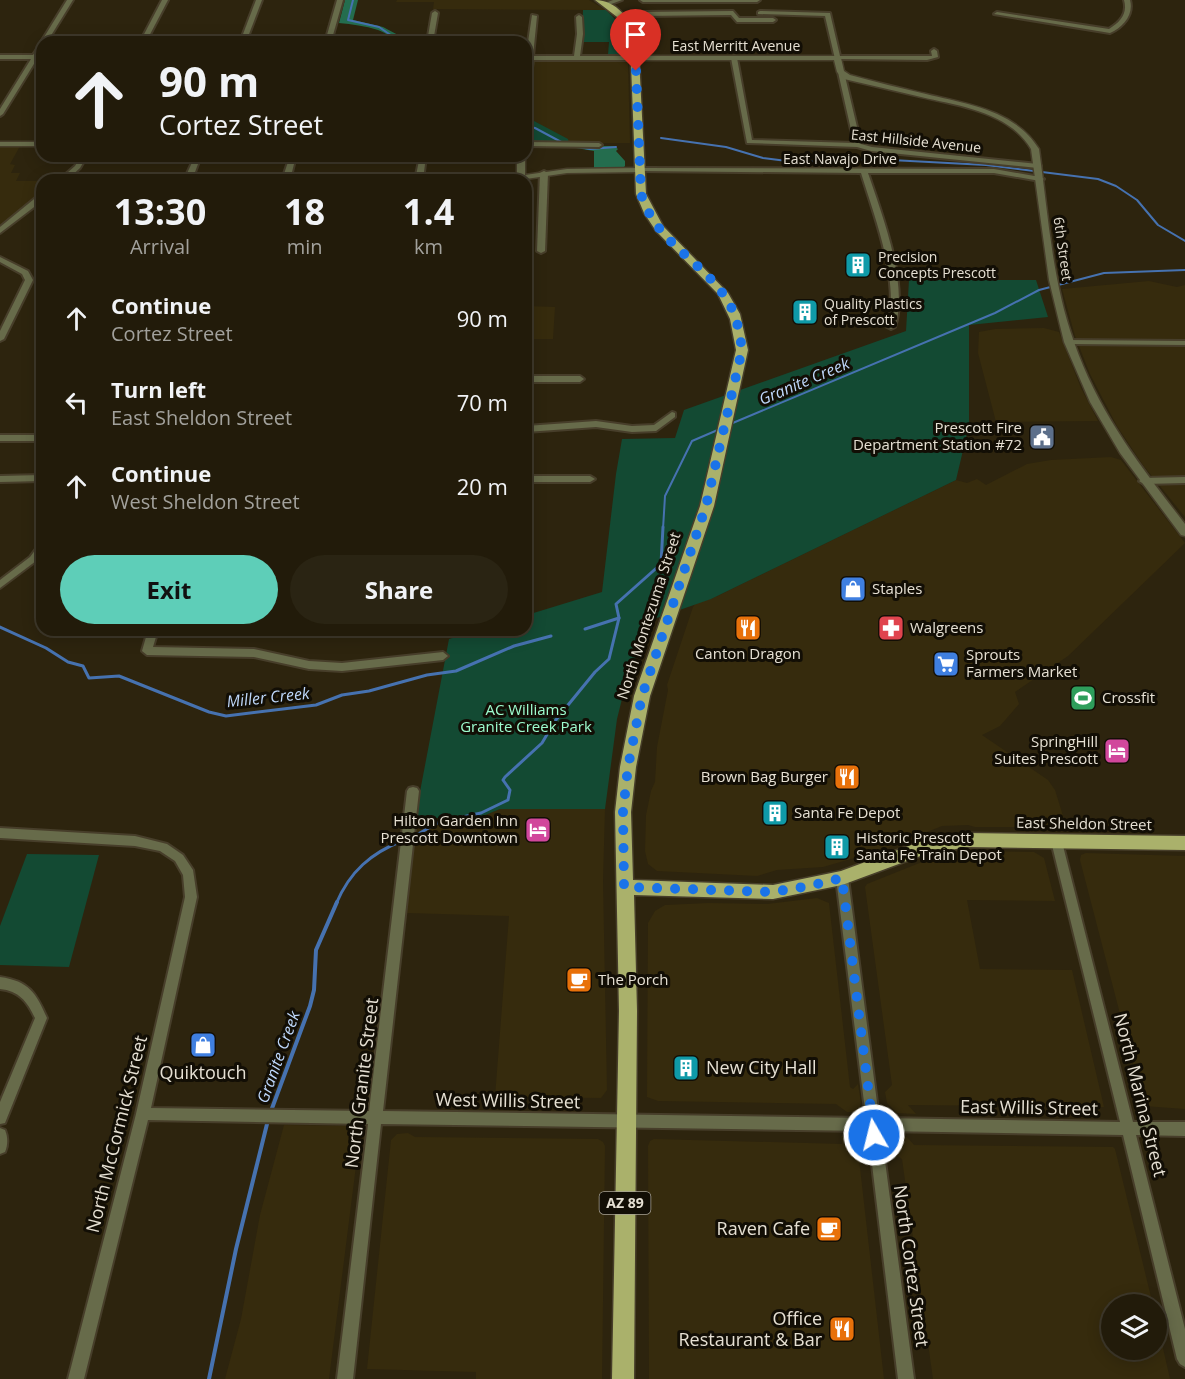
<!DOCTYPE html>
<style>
body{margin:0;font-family:"Open Sans",sans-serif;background:#2a2413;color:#f1f3f6;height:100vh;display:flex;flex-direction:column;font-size:22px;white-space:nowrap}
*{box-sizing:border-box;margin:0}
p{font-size:20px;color:#a2a19c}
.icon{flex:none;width:33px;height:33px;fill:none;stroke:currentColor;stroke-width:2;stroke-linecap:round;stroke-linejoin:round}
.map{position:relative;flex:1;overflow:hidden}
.panel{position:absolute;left:36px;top:174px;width:496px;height:462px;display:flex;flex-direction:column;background:#221b0a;border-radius:18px;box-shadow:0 3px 15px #0003,0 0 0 2px #3f392b}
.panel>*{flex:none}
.banner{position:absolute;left:36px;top:36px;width:496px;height:126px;border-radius:18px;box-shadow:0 3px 15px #0003,0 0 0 2px #3f392b;background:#221b0a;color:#f1f3f6;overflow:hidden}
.controls{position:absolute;left:1101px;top:1294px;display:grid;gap:12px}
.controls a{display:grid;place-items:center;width:66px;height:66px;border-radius:50%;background:#221b0a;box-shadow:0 3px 15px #0003,0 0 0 2px #3f392b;font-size:30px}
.pin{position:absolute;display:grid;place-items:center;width:51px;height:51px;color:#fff;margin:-62px -26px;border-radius:50% 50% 50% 0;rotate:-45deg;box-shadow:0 0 6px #0007}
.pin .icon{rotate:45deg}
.me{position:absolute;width:66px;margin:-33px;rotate:352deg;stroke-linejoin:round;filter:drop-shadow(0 0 4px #0008)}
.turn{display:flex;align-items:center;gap:21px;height:126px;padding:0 24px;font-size:27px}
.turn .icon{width:78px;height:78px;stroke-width:2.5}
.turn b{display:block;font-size:42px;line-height:51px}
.eta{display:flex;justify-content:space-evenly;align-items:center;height:102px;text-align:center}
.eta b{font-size:36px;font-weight:700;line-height:42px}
.action{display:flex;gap:12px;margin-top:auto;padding:12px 24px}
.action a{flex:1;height:69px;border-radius:36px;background:#5eceb8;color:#111;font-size:24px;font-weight:700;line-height:69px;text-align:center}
.action a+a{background:#2a2413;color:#f1f3f6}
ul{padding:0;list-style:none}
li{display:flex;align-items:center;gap:18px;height:84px;padding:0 24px}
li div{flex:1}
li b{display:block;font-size:22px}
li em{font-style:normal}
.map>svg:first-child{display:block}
.built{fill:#362b0d}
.green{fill:#134a33}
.forest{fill:#246d4e}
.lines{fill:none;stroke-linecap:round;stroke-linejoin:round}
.stream-far2{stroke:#4672b0;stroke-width:2}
.stream-far1{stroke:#4672b0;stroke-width:3}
.stream{stroke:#4672b0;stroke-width:4}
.minor-casing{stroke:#473e2a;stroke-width:4}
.tertiary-casing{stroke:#473e2a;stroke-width:3}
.primary-casing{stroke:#473e2a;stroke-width:3}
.minor{fill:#676b4a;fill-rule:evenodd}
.tertiary{fill:#676b4a;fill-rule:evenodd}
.primary{fill:#aab16b;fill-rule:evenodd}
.route{stroke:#1a73e8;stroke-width:10;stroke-dasharray:0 18}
.labels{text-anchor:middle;stroke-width:6;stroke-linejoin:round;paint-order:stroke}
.far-street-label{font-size:14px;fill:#e6e0d3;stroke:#120e05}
.far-poi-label{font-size:14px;fill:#e6e0d3;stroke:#120e05;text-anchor:start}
.shield{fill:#120e05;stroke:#a6a195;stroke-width:1.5}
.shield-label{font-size:14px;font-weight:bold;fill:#e6e0d3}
.poi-label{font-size:15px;fill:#e6e0d3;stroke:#120e05;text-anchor:start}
.street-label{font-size:15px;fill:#e6e0d3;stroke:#120e05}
.park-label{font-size:15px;fill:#9dfcce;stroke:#120e05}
.water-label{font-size:16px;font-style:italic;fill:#bed7fa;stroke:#120e05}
.near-poi-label{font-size:18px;fill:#e6e0d3;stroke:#120e05;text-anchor:end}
.near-street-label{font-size:18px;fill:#e6e0d3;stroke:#120e05}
</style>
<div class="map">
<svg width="1185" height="1379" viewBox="0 0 1185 1379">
<rect width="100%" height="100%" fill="#2d240e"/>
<g class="built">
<polygon points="397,0 589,0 606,10 433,9 434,2 396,2"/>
<polygon points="534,59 626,61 628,62 630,143 569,143 534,121 532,112 533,102 531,99"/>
<polygon points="0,146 20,146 10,164 15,165 11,173 20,173 16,181 42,181 42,194 0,228"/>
<polygon points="1149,281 1177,287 1185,285 1185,517 1143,465 1117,426 1090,374 1075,336 1062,289"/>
<polygon points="527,306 555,307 553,339 527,339"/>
<polygon points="1044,328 1059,332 1081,388 1098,421 996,422 978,353 979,332 995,329"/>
<polygon points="1111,457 1121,460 1185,543 1068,656 1015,692 1019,704 1000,726 982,735 1048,780 1055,790 1064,819 1072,827 975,827 968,825 942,826 882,850 823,867 777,870 757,876 657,871 648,864 645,851 646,815 651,791 655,782 657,747 668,690 667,685 693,607 701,597 711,599 956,480 967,483 977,479 986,485 1027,464 1051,460"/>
<polygon points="500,809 605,809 603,881 607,1090 601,1098 495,1097 509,916 407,913 415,818 478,818"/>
<polygon points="968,851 1034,852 1044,858 1055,901 967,900 980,969 1072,970 1104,1107 908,1105 916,1114 897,1113 887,1103 885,1092 892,1085 865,887 867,884 932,858"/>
<polygon points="1086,853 1185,856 1185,1109 1144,1106 1080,860 1081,855"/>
<polygon points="817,898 829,903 850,1087 853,1089 858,1084 861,1103 859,1109 854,1112 847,1112 836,1104 658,1101 647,1097 648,923 655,911 665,905 709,903 767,904"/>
<polygon points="284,1125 356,1126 361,1128 362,1132 361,1145 358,1150 329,1379 225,1379 241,1319 260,1215"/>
<polygon points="408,1133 415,1137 598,1139 603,1142 605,1146 602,1379 476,1379 476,1372 367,1369 391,1140 397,1134"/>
<polygon points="841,1136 857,1136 865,1143 867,1159 859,1159 884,1379 649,1379 648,1146 650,1141 654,1139 842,1144"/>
<polygon points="899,1137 907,1137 914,1145 1113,1147 1115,1149 1153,1305 1112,1305 1112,1350 1156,1350 1157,1322 1170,1379 933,1379 902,1159 894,1154 893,1143"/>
</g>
<g class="green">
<path d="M583,10H606C619,22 626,32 627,50L618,55H608L609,42H582Z"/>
<polygon points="532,112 534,121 568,139 569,143 530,143 528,117"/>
<polygon points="909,280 1036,280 1048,317 969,325 969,425 956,480 711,599 651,620 627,679 617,719 605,809 500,809 478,818 415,818 449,639 479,630 526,630 527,615 602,592 616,474 622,439 675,438 684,410 906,331"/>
<polygon points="27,854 99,855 69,967 0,965 0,926"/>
</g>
<g class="forest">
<path d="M345,0H358L353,20L383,27L400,36H409V42C392,42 392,35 378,30C365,26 352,24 339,23Z"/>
<polygon points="564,146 614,146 618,149 616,151 625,161 625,166 623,168 594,168 594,151"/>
</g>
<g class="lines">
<g class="stream-far2">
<polyline points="353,0 348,20 379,27 398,40 407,42"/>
<polyline points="526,126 535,128 565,144"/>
<polyline points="661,138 726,147 763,158 787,161 836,162 872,159 986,165 1098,179 1116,186 1137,200 1158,225 1185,241"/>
<polyline points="574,146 590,149 616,147"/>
<polyline points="728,425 995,313 1039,290 1104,273 1185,270"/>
<polyline points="663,529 665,496 692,441 720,429"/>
</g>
<g class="stream-far1">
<polyline points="0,627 46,648 68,662 83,666 89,678 119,676 209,712 226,716 316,705 342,695 369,691 427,675 456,671 514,646 551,636"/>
<polyline points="585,629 619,618"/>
<polyline points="413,837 439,822 481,813 508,800 510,790 503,780 505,777 542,743 555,721 595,672 609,659 619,618 616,604 661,564 663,527"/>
<path d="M336,904C350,871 371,853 404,840"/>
</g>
<g class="stream">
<polyline points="271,1111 310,1006 314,990 316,950 337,902"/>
<polyline points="209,1379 236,1249 268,1120"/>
</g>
<defs>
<g id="minor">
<polygon points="67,0 73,0 47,42 42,43 41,42"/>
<polygon points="162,0 168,0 146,42 140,42"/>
<polygon points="256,0 262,0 246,42 240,42"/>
<polygon points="337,0 343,0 331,42 325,42"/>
<polygon points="613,0 622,0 606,6 603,4"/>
<polygon points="640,0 760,0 757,2 643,2"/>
<path d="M1124,0H1130C1134,15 1123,27 1110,33L994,14L997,12L1109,29C1120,22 1128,14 1124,0Z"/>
<polygon points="435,11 438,13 433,42 427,42 432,13"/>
<polygon points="733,11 739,18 773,18 776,20 773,22 737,22 731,15 641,16 622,18 619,16 641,12"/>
<polygon points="760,11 830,13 840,56 932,56 931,51 934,49 937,51 938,57 927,60 835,59 825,16 758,14 758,12"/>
<polygon points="532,15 537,16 533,56 574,56 577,34 576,17 579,15 582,17 583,34 580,56 635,56 638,58 635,60 533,60 529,92 526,94 526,56"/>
<polygon points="42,44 42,51 39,55 42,57 37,59 3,114 0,116 0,109 31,59 0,59 0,55 33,55 40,45"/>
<polygon points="734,56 737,58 752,140 854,143 838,72 841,70 844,72 861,144 872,147 1038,164 1041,166 1038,168 871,151 857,147 747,143 731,58"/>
<polygon points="526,142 599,143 602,145 599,147 526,146"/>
<polygon points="81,156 87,156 80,168 67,180 59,180 75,166"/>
<polygon points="195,156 201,156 192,180 184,180"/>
<polygon points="290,156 296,156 290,180 282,180"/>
<polygon points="420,156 426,156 423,180 415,180"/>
<path d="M640,168L994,169L1040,177L1044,179L1040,181L994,173H868C882,215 909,284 895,327L891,329L887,327C901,285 874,215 861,173L638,171L637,170Z"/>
<polygon points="544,171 548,173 545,251 541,253 537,251 540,173"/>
<polygon points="39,195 42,195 42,201 0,233 0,227"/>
<polygon points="0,257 28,271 33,280 4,339 0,341 0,331 25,280 22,274 0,262"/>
<polygon points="1066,340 1185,341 1185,345 1069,344 1066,344"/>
<polygon points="526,376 580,376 584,379 580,382 526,382"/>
<polygon points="672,412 675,413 675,417 656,431 632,432 596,427 526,432 526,426 596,421 632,426 654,425"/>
<rect x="0" y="435" width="42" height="6"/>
<polygon points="42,475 42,481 0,482 0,476"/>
<polygon points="526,476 590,476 595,479 590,482 526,482"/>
<polygon points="1185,477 1185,483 1144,484 1139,481 1144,478"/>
<polygon points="42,544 42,554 36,561 0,588 0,580 30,557 39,545"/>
<polygon points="148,630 158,630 153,647 254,649 309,661 342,663 443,652 448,656 443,660 342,671 309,669 254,657 147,655 142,651"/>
<polygon points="413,787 417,788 419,791 383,1111 866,1118 836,878 838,874 842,873 846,874 848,878 879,1118 1120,1122 1051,841 1053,838 1057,836 1061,838 1133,1122 1185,1122 1185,1136 1136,1135 1185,1329 1185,1367 1180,1364 1177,1359 1123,1135 881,1131 914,1379 898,1379 868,1131 381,1124 353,1379 337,1379 368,1124 148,1120 84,1379 68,1379 136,1114 185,897 183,875 175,861 160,851 135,846 0,838 0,828 135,836 167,844 183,855 193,870 197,897 151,1108 369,1111 407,791 409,788"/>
<path d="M0,977C29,981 36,993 47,1018L5,1123L0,1124V1102L35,1018C27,1001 19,991 0,989Z"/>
<path d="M0,1128L5,1130C8,1137 8,1145 5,1152L0,1154Z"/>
</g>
<g id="tertiary">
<path d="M632,56H837L841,58L844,71L850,75C875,82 901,88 926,94C967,104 1015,110 1039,149C1048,213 1052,281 1074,342C1098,412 1141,467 1185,524V536L1181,535L1120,453L1090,402L1064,342L1049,280L1031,149C1009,112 960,106 921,97C896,91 870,85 844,79L837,72L834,60H632Z"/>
<rect x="0" y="142" width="42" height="4"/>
<polygon points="517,156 525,156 525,175 567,169 640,168 644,170 640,172 567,173 519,180 517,178"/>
</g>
<path id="primary" d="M595,0C617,0 630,20 638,38L646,194L663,226L728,293L740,314L748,350L714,506L650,696L636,767L631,812L633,880L773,885L841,871L922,841L967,833L1185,836V850L967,847L923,855L842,885L773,899L634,895L637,1011L634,1379H612L619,1011L615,812L620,767L634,696L700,506L736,350L730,319L718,294L656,231L644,213L636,194L630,38L621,20Z"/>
</defs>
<use href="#minor" class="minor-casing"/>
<use href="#tertiary" class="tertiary-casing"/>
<use href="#primary" class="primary-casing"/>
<use href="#minor" class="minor"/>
<use href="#tertiary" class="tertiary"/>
<use href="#primary" class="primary"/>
</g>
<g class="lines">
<path class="route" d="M636,71L641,194C658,248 710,263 732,309C738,323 740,335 742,350L706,506L642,696L628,767L623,812L624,887L773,892L809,886L842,878L874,1135"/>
</g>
<defs>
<symbol id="building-square" viewBox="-11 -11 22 22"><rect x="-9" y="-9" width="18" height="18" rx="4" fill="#0f9aa8" stroke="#120e05"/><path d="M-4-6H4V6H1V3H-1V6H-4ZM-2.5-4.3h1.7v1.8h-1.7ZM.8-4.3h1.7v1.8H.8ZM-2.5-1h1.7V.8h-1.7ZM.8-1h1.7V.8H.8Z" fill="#fff"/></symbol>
<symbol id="civic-square" viewBox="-11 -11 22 22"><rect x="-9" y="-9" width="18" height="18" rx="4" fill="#5c6f8a" stroke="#120e05"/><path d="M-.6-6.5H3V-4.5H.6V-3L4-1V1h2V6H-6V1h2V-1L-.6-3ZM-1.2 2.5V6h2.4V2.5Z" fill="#fff"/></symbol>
<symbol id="shop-square" viewBox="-11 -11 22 22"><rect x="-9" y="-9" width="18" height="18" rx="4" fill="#3f7fe0" stroke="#120e05"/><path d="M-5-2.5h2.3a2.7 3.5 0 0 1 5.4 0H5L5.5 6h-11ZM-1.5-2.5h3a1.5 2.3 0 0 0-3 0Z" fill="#fff"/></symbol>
<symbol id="restaurant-square" viewBox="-11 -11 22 22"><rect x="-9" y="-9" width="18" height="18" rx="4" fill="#e8710a" stroke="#120e05"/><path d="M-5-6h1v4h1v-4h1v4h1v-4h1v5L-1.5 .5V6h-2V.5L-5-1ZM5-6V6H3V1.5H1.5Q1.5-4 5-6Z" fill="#fff"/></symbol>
<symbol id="pharmacy-square" viewBox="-11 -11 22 22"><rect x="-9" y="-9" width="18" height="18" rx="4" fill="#e0444e" stroke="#120e05"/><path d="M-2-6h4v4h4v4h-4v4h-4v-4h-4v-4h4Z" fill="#fff"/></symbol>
<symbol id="supermarket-square" viewBox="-11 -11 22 22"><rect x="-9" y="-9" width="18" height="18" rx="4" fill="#3f7fe0" stroke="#120e05"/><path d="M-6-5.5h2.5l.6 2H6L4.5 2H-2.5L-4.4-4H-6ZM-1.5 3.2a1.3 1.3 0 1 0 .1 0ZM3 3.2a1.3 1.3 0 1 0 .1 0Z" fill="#fff"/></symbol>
<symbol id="stadium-square" viewBox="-11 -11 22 22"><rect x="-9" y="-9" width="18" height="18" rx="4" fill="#2e9e5b" stroke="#120e05"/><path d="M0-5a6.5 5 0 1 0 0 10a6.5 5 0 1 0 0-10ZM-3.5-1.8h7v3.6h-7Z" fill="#fff"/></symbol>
<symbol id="hotel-square" viewBox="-11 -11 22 22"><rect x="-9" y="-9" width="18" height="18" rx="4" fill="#d1479c" stroke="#120e05"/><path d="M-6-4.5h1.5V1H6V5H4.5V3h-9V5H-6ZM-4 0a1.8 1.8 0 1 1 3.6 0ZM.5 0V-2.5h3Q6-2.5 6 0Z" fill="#fff"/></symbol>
<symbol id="cafe-square" viewBox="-11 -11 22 22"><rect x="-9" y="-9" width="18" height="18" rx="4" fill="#e8710a" stroke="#120e05"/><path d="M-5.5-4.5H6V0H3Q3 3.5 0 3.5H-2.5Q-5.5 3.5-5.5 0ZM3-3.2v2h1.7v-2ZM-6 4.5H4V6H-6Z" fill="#fff"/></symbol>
</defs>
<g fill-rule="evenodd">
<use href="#building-square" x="843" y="250" width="30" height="30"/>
<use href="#building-square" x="790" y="297" width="30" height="30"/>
<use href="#civic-square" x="1027" y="422" width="30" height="30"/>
<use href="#shop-square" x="838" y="574" width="30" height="30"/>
<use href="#restaurant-square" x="733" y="613" width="30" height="30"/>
<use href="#pharmacy-square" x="876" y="613" width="30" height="30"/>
<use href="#supermarket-square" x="931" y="649" width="30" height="30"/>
<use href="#stadium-square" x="1068" y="683" width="30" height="30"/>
<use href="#hotel-square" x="1102" y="736" width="30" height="30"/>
<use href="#restaurant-square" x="832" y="762" width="30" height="30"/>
<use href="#building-square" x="760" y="798" width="30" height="30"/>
<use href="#hotel-square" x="523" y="815" width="30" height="30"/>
<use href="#building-square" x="822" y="832" width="30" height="30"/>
<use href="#cafe-square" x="564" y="965" width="30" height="30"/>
<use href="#shop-square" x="188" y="1030" width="30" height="30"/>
<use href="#building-square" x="671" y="1053" width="30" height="30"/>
<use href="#cafe-square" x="814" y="1214" width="30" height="30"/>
<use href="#restaurant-square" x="827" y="1314" width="30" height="30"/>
</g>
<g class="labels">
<g class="far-street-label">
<text x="736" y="51">East Merritt Avenue</text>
<text transform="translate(916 141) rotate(6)" y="5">East Hillside Avenue</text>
<text x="840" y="164">East Navajo Drive</text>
<text transform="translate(1063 249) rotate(82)" y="5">6th Street</text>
</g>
<g class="far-poi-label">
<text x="878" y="262">Precision<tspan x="878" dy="16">Concepts Prescott</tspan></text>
<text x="824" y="309">Quality Plastics<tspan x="824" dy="16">of Prescott</tspan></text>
</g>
<rect class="shield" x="599.5" y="1192" width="51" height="22" rx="4.5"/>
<g class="shield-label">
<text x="625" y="1208">AZ 89</text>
</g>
<g class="poi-label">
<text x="1022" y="433" text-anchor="end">Prescott Fire<tspan x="1022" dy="17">Department Station #72</tspan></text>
<text x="872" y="594">Staples</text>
<text x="910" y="633">Walgreens</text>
<text x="748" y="659" text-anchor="middle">Canton Dragon</text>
<text x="966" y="660">Sprouts<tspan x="966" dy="17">Farmers Market</tspan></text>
<text x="1102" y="703">Crossfit</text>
<text x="1098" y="747" text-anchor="end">SpringHill<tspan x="1098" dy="17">Suites Prescott</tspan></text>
<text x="828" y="782" text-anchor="end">Brown Bag Burger</text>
<text x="794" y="818">Santa Fe Depot</text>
<text x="518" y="826" text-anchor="end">Hilton Garden Inn<tspan x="518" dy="17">Prescott Downtown</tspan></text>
<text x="856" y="843">Historic Prescott<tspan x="856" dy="17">Santa Fe Train Depot</tspan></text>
<text x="598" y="985">The Porch</text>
</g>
<g class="street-label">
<text transform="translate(649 616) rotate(-72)" y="5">North Montezuma Street</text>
<text transform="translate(1084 824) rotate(1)" y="5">East Sheldon Street</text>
</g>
<g class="park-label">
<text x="526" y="715">AC Williams<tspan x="526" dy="17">Granite Creek Park</tspan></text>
</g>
<g class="water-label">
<text transform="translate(804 381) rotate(-23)" y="6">Granite Creek</text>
<text transform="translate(268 697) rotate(-6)" y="6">Miller Creek</text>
<text transform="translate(278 1057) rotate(-70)" y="6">Granite Creek</text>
</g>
<g class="near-poi-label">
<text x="706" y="1074" text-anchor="start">New City Hall</text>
<text x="203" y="1079" text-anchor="middle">Quiktouch</text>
<text x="810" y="1235">Raven Cafe</text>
<text x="822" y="1325">Office<tspan x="822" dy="21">Restaurant &amp; Bar</tspan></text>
</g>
<g class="near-street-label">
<text transform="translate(362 1083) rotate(-83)" y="6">North Granite Street</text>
<text transform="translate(1140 1095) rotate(76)" y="6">North Marina Street</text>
<text transform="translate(508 1101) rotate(1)" y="6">West Willis Street</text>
<text transform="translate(1029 1108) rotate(1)" y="6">East Willis Street</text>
<text transform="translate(117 1134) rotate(-76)" y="6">North McCormick Street</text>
<text transform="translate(911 1266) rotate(82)" y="6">North Cortez Street</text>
</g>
</g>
</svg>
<div class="controls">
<a><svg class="icon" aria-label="layers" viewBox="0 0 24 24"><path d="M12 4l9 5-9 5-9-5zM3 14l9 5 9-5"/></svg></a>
</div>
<div class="pin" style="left:636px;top:71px;background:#d93025"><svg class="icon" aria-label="arrive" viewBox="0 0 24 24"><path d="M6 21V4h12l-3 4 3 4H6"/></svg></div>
<svg class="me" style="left:874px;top:1135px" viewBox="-20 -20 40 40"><circle r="17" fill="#1a73e8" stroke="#fff" stroke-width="3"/><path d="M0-11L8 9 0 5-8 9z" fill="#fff"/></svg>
<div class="banner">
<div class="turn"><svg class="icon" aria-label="ahead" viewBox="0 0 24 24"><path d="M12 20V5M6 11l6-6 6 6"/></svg><div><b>90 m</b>Cortez Street</div></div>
</div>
<section class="panel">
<div class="eta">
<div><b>13:30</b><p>Arrival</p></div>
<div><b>18</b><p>min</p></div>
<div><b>1.4</b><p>km</p></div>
</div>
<ul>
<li><svg class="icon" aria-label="ahead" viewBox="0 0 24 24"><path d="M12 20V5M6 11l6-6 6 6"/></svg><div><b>Continue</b><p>Cortez Street</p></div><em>90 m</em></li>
<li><svg class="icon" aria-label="left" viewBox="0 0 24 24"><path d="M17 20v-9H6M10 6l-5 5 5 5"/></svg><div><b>Turn left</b><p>East Sheldon Street</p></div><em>70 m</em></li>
<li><svg class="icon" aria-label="ahead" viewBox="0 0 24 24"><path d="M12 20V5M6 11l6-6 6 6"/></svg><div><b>Continue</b><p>West Sheldon Street</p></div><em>20 m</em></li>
</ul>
<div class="action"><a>Exit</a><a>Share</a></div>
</section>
</div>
